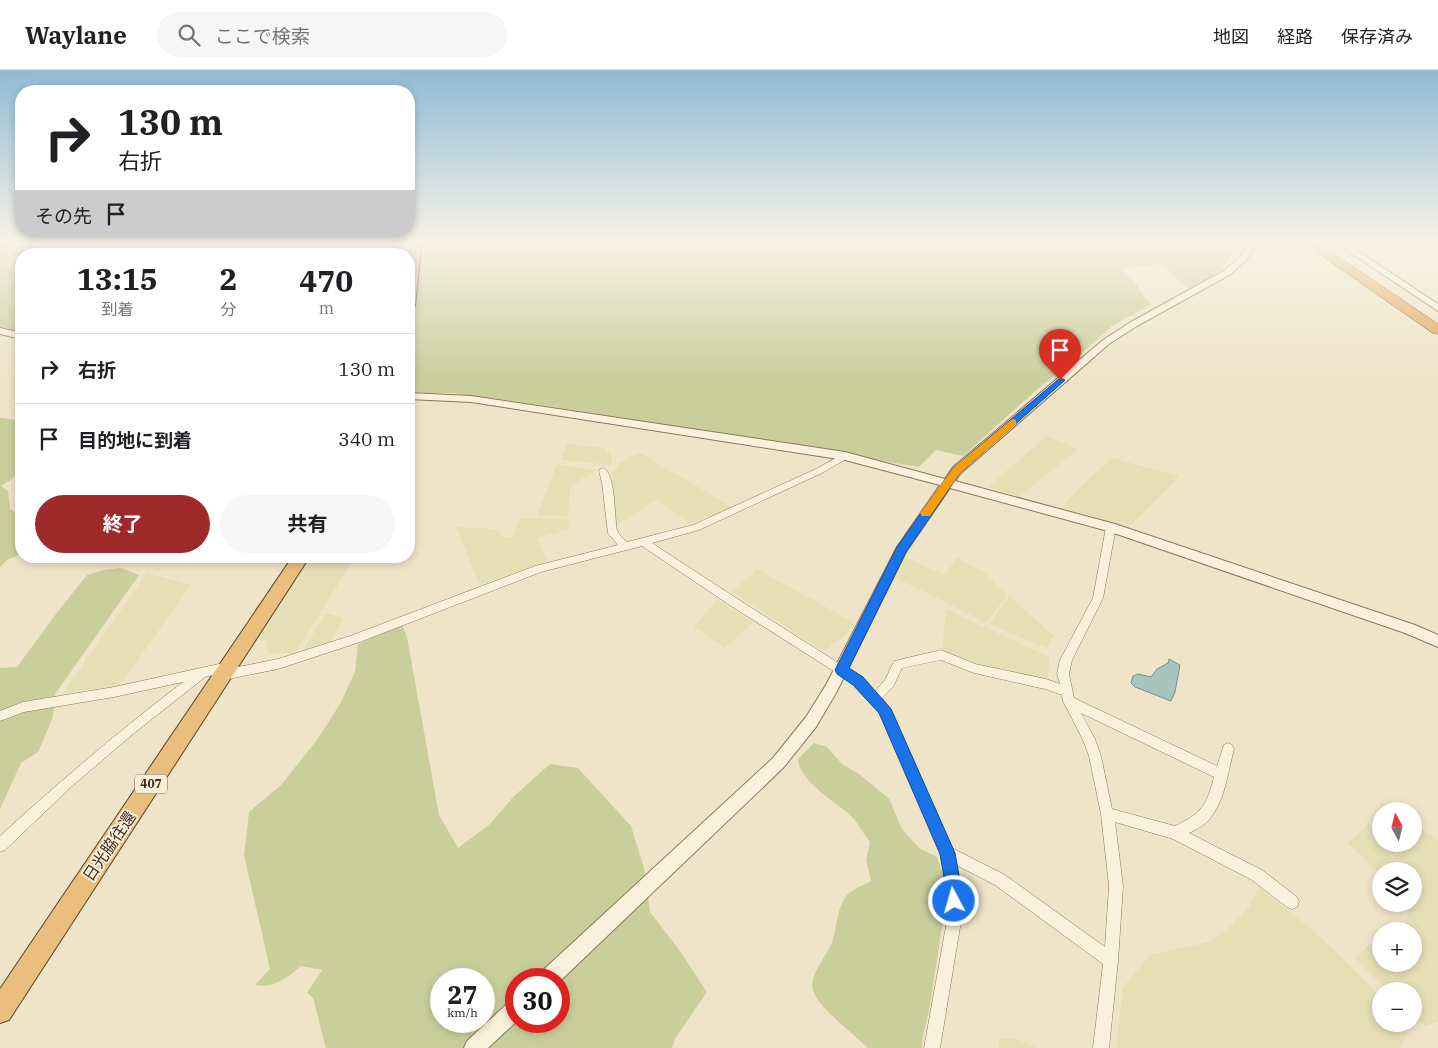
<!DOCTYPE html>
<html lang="ja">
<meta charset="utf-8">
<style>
body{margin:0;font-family:"IBM Plex Serif","Noto Sans JP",serif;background:#f6f6f6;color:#202124;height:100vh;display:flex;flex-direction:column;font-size:19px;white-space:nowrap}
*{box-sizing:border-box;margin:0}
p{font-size:16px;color:#757577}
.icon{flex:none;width:28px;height:28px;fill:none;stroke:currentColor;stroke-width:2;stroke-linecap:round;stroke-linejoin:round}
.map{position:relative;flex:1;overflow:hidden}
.details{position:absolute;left:15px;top:178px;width:400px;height:315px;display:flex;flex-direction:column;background:#fff;border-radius:20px;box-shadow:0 2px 8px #0003}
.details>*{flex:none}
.guide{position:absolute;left:15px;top:15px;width:400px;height:152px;border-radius:20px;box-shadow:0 2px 8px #0003;background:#fff;color:#202124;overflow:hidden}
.needle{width:32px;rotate:353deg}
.controls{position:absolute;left:1372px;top:732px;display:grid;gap:10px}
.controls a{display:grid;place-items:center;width:50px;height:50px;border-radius:50%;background:#fff;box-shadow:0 2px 8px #0003;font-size:25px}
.speed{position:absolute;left:430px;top:898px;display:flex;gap:10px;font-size:25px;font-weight:700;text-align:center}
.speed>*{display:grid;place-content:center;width:65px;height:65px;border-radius:50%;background:#fff;box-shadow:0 2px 8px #0003;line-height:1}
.speed small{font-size:12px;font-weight:400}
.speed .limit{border:8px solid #d22;background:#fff;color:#111}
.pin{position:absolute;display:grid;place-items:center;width:42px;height:42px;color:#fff;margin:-51px -21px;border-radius:50% 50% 50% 0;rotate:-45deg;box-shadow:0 0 5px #0007}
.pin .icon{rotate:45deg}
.me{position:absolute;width:55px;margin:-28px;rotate:354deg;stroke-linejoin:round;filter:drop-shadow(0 0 4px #0008)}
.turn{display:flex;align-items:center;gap:18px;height:105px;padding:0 20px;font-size:22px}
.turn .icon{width:65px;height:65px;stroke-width:2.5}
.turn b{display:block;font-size:35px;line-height:42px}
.then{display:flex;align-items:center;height:48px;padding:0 20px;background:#0003;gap:10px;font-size:19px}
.eta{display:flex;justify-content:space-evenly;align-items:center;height:85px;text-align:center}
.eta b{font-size:30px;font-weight:700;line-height:35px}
.action{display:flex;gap:10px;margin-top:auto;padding:10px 20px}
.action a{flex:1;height:58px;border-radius:30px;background:#9e2a2b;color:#fff;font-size:20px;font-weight:700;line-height:58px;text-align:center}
.action a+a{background:#f6f6f6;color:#202124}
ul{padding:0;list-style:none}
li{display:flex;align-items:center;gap:15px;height:70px;padding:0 20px;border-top:1px solid #e0e0e0}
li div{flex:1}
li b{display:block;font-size:19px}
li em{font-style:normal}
header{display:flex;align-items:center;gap:30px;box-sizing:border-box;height:70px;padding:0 25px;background:#fff;border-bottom:1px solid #e0e0e0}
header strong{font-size:24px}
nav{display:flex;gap:28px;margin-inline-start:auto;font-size:18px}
.search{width:350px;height:45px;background:#f6f6f6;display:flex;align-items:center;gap:12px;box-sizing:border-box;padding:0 18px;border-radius:28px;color:#757577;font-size:19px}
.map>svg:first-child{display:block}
.farmland{fill:#e6deb5}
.green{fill:#c9cf9b;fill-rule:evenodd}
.water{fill:#a9c4bc;stroke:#6f938a}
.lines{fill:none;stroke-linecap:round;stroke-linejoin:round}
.stream{stroke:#6f938a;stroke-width:2.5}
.minor-casing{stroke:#8d765c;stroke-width:1}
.tertiary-casing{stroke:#8d765c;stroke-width:2}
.trunk-casing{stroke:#5b4430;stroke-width:2}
.motorway-casing{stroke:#5b4430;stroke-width:1}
.minor{fill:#faf1dc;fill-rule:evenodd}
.tertiary{fill:#faf1dc;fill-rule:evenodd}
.trunk{fill:#eabe7c;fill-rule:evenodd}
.motorway{fill:#e0a458;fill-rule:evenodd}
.route{fill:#1a73e8;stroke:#114b97}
.slow{fill:#f59e0b}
.labels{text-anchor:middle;stroke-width:4;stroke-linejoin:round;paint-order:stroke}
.shield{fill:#f7eed8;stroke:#756857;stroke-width:1}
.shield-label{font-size:12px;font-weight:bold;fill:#3d2e20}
.near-street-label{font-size:16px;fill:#3d2e20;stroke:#f7eed8}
</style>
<header>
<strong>Waylane</strong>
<div class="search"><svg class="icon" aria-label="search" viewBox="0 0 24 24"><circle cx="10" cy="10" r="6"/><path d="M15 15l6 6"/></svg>ここで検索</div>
<nav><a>地図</a><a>経路</a><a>保存済み</a></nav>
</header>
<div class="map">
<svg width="1438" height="978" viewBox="0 0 1438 978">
<rect width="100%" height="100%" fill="#f0e4c8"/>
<g class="farmland">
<polygon points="1047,366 1078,379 1019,427 988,417"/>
<polygon points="567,374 604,378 611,385 612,391 611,395 561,390"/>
<polygon points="636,384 642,384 732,437 731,440 689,453 657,429 618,454 616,452 612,404 619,394"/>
<polygon points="1112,388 1179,406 1130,457 1062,438 1078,419"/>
<polygon points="557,394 597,400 570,416 568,447 537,446"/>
<polygon points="520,448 569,448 568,460 537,468 547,491 480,515 456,457 496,459 503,467 513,468"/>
<polygon points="310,486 356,486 294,584 267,583 269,579 264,578 268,571 258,570"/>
<polygon points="957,487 983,502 1007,525 987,553 896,508 906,488 945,505"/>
<polygon points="757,499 853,552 844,567 832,574 829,579 822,580 732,522"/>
<polygon points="147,503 191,515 120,615 63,623"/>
<polygon points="1009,526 1054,566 1047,578 989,554"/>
<polygon points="717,530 753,552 725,578 694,557"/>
<polygon points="946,539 1049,587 1048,609 992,598 942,583"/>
<polygon points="326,543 344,548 331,572 303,580"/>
<polygon points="1382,732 1396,741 1381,741 1381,774 1414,774 1414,753 1438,771 1438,952 1426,956 1414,947 1414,921 1388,921 1355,888 1381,863 1381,894 1414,894 1414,861 1383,861 1405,854 1411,834 1414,834 1414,801 1381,801 1381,805 1348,773 1371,751"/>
<polygon points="1259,817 1307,855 1353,898 1381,929 1381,954 1405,954 1409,959 1400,978 1116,978 1123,917 1150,885 1208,872 1230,857 1249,837"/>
<polygon points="1000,968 1015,968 1037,978 998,978"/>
</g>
<g class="green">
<polygon points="13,171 44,171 9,189 6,195 10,201 21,203 21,269 0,265 0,179"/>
<path d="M421,171H1091V174C1108,180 1117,182 1133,173V171H1246L1243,177L1232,185L1225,196L1206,210L1187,218L1165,197L1158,195L1124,197L1122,200L1137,215L1145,228L1152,234L1112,256L1069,295L1042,315L963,386L936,380L919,397L548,336L454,323H427L409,321V283L412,274L415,240L414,231Z"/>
<path d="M0,348C8,348 13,351 21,350V398L12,409L1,416L8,421L10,439L21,446V484L7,490L0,497Z"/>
<polygon points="121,498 139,505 55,624 53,647 38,682 21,693 0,739 0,598 17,597 59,540 87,505 104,500"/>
<path d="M402,555L407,567L439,745L458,778L490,754L514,726L550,694L578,698L631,756L644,798L650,842L680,881L707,922L676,967L672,978H326L313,928L307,923L322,900L301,896C288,907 274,919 255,915L270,899L244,785L249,742L281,715L317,670L340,634L355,602L358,574ZM441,909H484V951H441ZM516,909H559V951H516Z"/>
<path d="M814,673L827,677L842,694L859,704L889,729L902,759L919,778L937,787L945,811L944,844L929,941L923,965L922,978H868C855,965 816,936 813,920C809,904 825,889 831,875C838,859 835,839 848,824C853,819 864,815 871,811L866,790L870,772C863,763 857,751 848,743C833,731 799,710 798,689Z"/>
</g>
<polygon class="water" points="1169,589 1180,595 1175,622 1171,631 1135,617 1131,613 1133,606 1138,604 1151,607 1157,599 1168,593"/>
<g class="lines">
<polyline class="stream" points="0,178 11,171"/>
<defs>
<path id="minor" d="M845,383L849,386L848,388L822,403L699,460L652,473L736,528L862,608L875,621L885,610L894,591L941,580L975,594L1046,609L1060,614L1057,604L1060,590L1093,528L1106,457L1108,455H1114L1116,457L1103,528L1072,590L1069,604L1074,628L1217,696L1224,675L1228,673L1232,675L1234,679C1228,701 1225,732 1209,750C1203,756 1196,760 1189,763L1262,800L1297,827L1299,832L1297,837L1292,839L1287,837L1252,810L1173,769L1115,752L1123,816L1118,891L1109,978H1093L1103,894L995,815L956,795L961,816L962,845L940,978H924L948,845L947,816L940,783L881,642L854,614L728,534L642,476L541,502L357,573L278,599L223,610L219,608L218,604L205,607L133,664L71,717L5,780L0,782V766C59,712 119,661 183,612L114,627L24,642L0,651V641L23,632L114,617L228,592L232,594L233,598L278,589L350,566L535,496L618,475L608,463L602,413L599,401L600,399L603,398C616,403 614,446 617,460C619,465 623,469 627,472L693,455L816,399ZM941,590L974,603L1045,619L1062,625L1063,631L1083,670L1089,686L1101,744L1109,816L1105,877L1005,805L952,778L891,639L882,628L893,617L902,598ZM1081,643L1214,707C1207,735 1201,744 1175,756L1112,739L1101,686L1095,669Z"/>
<g id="tertiary">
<polygon points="1250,171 1258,171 1248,188 1231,204 1137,256 1109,274 961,403 955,411 1115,454 1415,555 1438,565 1438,577 1405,563 1108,461 950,418 906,482 836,623 816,657 783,698 559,912 559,909 539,909 541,902 773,688 806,647 826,615 897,477 940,415 845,390 471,332 409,329 409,323 471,326 845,382 945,409 953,397 1103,270 1131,252 1225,200 1242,185"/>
<polygon points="1333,171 1343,171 1438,234 1438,241"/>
<polygon points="0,258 21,263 21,269 0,264"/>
<polygon points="516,929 517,951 488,978 464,978 467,971 509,932"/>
</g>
<g id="trunk">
<polygon points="412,171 422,171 415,236 409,239 409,195"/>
<polygon points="293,486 310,486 9,950 0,953 0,919"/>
</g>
<polygon id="motorway" points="1301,171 1315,171 1438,254 1438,264 1433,263"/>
</defs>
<use href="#minor" class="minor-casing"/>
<use href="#tertiary" class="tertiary-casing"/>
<use href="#trunk" class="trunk-casing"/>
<use href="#motorway" class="motorway-casing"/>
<use href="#minor" class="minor"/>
<use href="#tertiary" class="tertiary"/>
<use href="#trunk" class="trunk"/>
<use href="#motorway" class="motorway"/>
</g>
<linearGradient id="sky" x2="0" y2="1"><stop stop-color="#8fbad6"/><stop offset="0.56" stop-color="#f8f3e6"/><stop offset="1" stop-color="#f8f3e6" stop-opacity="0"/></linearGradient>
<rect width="1438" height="308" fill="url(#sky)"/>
<polygon class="route" points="1060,308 1065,310 1063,312 960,403 906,482 849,598 863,607 891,639 955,783 961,816 962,831 960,836 954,839 949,836 940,784 879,643 853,615 837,604 835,600 897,477 953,398"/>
<polygon class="slow" points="1012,349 1016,350 1016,354 960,403 930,446 922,446 920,443 922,441 953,398"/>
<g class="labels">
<rect class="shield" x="135" y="704.5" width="32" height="19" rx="4"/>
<g class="shield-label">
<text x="151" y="718">407</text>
</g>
<g class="near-street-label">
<text transform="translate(109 776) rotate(-56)" y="6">日光脇往還</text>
</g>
</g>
</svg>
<div class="controls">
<a><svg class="needle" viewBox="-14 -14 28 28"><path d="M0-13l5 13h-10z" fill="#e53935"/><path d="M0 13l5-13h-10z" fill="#757577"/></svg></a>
<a><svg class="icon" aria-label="layers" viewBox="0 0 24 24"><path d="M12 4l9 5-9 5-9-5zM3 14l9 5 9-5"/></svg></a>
<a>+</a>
<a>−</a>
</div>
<div class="speed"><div>27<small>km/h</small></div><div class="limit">30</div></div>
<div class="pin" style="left:1060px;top:310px;background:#d93025"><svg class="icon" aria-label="arrive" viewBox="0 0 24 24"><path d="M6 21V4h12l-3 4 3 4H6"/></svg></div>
<svg class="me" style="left:954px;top:831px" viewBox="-20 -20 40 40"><circle r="17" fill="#1a73e8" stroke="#fff" stroke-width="3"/><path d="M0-11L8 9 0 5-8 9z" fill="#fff"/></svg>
<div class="guide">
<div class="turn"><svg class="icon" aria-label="right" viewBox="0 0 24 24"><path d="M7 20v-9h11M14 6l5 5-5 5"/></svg><div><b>130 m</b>右折</div></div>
<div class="then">その先<svg class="icon" aria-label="arrive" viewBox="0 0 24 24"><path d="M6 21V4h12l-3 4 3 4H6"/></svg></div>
</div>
<section class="details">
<div class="eta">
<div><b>13:15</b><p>到着</p></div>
<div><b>2</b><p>分</p></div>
<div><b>470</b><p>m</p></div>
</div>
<ul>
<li><svg class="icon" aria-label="right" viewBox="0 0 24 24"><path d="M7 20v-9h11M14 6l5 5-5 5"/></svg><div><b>右折</b></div><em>130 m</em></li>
<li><svg class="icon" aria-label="arrive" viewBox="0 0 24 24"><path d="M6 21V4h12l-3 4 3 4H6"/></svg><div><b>目的地に到着</b></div><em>340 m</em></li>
</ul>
<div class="action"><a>終了</a><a>共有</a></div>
</section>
</div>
